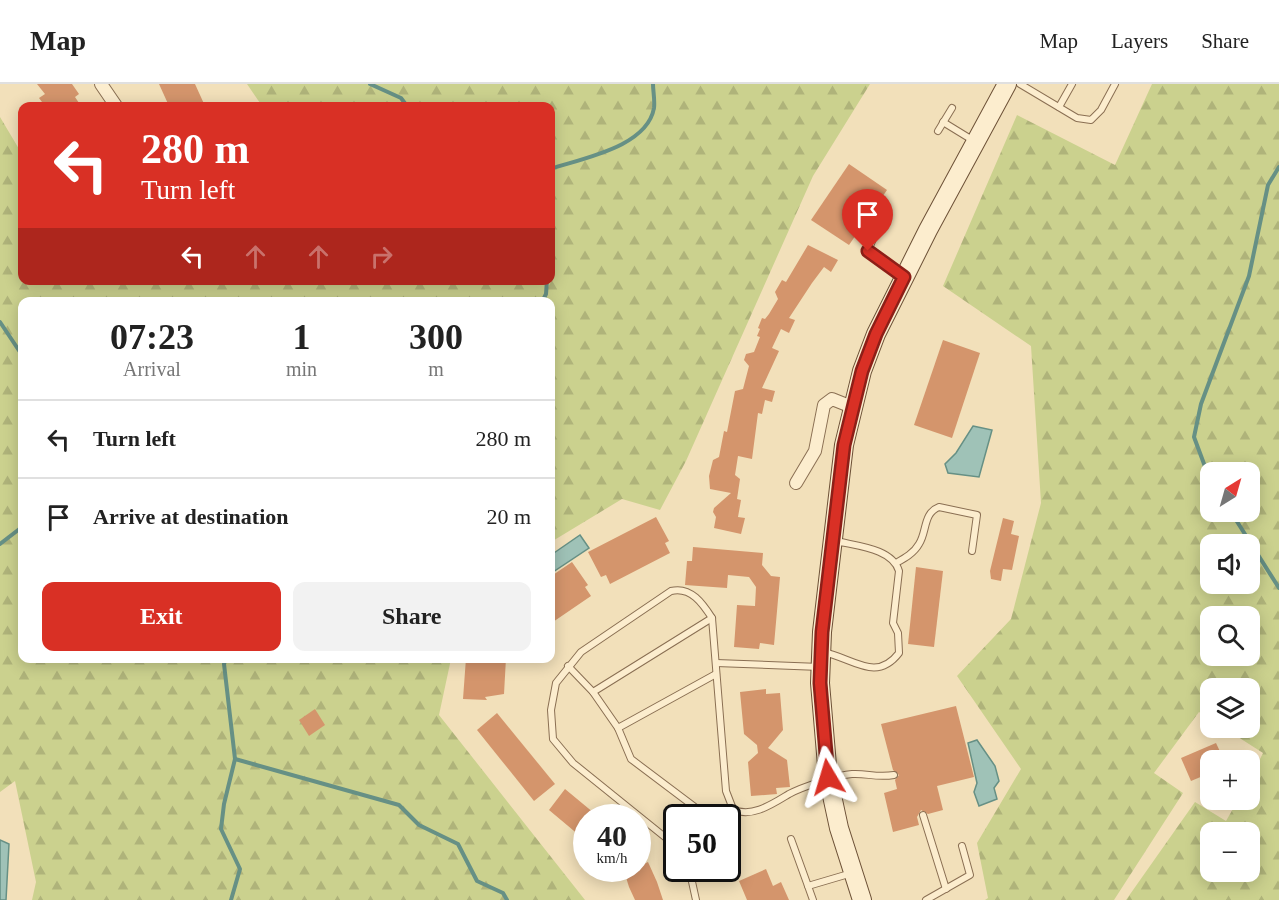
<!DOCTYPE html>
<meta charset="utf-8">
<style>
body{margin:0;font-family:"Times New Roman",serif;background:#f2f2f2;color:#222;height:100vh;display:flex;flex-direction:column;font-size:22px;white-space:nowrap}
*{box-sizing:border-box;margin:0}
p{font-size:20px;color:#767676}
.icon{flex:none;width:33px;height:33px;fill:none;stroke:currentColor;stroke-width:2;stroke-linecap:round;stroke-linejoin:round}
.map{position:relative;flex:1;overflow:hidden}
.side{position:absolute;left:18px;top:213px;width:537px;height:366px;display:flex;flex-direction:column;background:#fff;border-radius:12px;box-shadow:0 3px 15px #0003}
.side>*{flex:none}
.guide{position:absolute;left:18px;top:18px;width:537px;height:183px;border-radius:12px;box-shadow:0 3px 15px #0003;background:#d93025;color:#fff;overflow:hidden}
.needle{width:39px;rotate:37deg}
.controls{position:absolute;left:1200px;top:378px;display:grid;gap:12px}
.controls a{display:grid;place-items:center;width:60px;height:60px;border-radius:12px;background:#fff;box-shadow:0 3px 15px #0003;font-size:30px}
.speed{position:absolute;left:573px;top:720px;display:flex;gap:12px;font-size:30px;font-weight:700;text-align:center}
.speed>*{display:grid;place-content:center;width:78px;height:78px;border-radius:50%;background:#fff;box-shadow:0 3px 15px #0003;line-height:1}
.speed small{font-size:15px;font-weight:400}
.speed .limit{border:3px solid #111;border-radius:9px;background:#fff;color:#111}
.pin{position:absolute;display:grid;place-items:center;width:51px;height:51px;color:#fff;margin:-62px -26px;border-radius:50% 50% 50% 0;rotate:-45deg;box-shadow:0 0 6px #0007}
.pin .icon{rotate:45deg}
.me{position:absolute;width:66px;margin:-33px;rotate:353deg;stroke-linejoin:round;filter:drop-shadow(0 0 4px #0008)}
.turn{display:flex;align-items:center;gap:21px;height:126px;padding:0 24px;font-size:27px}
.turn .icon{width:78px;height:78px;stroke-width:2.5}
.turn b{display:block;font-size:42px;line-height:51px}
.lanes{display:flex;align-items:center;height:57px;padding:0 24px;background:#0003;justify-content:center;gap:30px;direction:ltr}
.lanes .off{opacity:.35}
.eta{display:flex;justify-content:space-evenly;align-items:center;height:102px;text-align:center}
.eta b{font-size:36px;font-weight:600;line-height:42px}
.cta{display:flex;gap:12px;margin-top:auto;padding:12px 24px}
.cta a{flex:1;height:69px;border-radius:12px;background:#d93025;color:#fff;font-size:24px;font-weight:600;line-height:69px;text-align:center}
.cta a+a{background:#f2f2f2;color:#222}
ul{padding:0;list-style:none}
li{display:flex;align-items:center;gap:18px;height:78px;padding:0 24px;border-top:2px solid #e0e0e0}
li div{flex:1}
li b{display:block;font-size:22px}
li em{font-style:normal}
header{display:flex;align-items:center;gap:36px;box-sizing:border-box;height:84px;padding:0 30px;background:#fff;border-bottom:2px solid #e0e0e0}
header strong{font-size:28px}
nav{display:flex;gap:33px;margin-inline-start:auto;font-size:21px}
.map>svg:first-child{display:block}
.forest{fill:url(#forest-firs);fill-rule:evenodd}
.water{fill:#9fc2b7;stroke:#669085;stroke-width:1.5}
.lines{fill:none;stroke-linecap:round;stroke-linejoin:round}
.stream{stroke:#669085;stroke-width:4}
.building{fill:#d4956c}
.lane-casing{stroke:#8a6f53;stroke-width:8}
.street-casing{stroke:#8a6f53;stroke-width:14}
.secondary-casing{stroke:#6c5036;stroke-width:20}
.lane{stroke:#fcedce;stroke-width:6}
.street{stroke:#fcedce;stroke-width:12}
.secondary{stroke:#fcedce;stroke-width:18}
.route-casing{stroke:#8d1f18;stroke-width:15}
.route{stroke:#d93025;stroke-width:10}
</style>
<header>
<strong>Map</strong>
<nav><a>Map</a><a>Layers</a><a>Share</a></nav>
</header>
<div class="map">
<svg width="1279" height="816" viewBox="0 0 1279 816">
<defs>
<pattern id="forest-firs" width="22" height="20" patternUnits="userSpaceOnUse" patternTransform="scale(1.5)"><rect width="22" height="20" fill="#cbd18e"/><path d="M5 1l3.5 6h-7zM16 11l3.5 6h-7z" fill="#afb37a"/></pattern>
</defs>
<rect width="100%" height="100%" fill="#f2e0ba"/>
<g class="forest">
<polygon points="247,0 870,0 813,92 686,377 660,426 622,415 551,458 550,218 22,218 22,574 451,575 439,631 585,816 32,816 36,798 15,697 0,708 0,33 22,70 22,196 550,196 550,22 262,22"/>
<path d="M1152,0H1279V816H1126L1195,718L1226,737L1238,716H1250V695L1263,669L1224,644H1250V604H1210V635L1199,628L1154,689L1183,709L1114,816H985L988,814L977,759L1021,685L957,592L1011,535L1041,419L1031,262L943,202L1017,31L1115,81ZM1210,388H1250V428H1210ZM1210,460H1250V500H1210ZM1210,532H1250V572H1210ZM1210,748H1250V788H1210Z"/>
</g>
<g class="water">
<polygon points="973,342 992,346 979,393 948,389 945,380 956,369"/>
<polygon points="580,451 589,464 553,488 551,471"/>
<polygon points="977,656 995,682 999,697 994,704 997,715 979,722 974,708 977,699 968,659"/>
<polygon points="0,756 9,760 6,816 0,816"/>
</g>
<g class="lines">
<g class="stream">
<polyline points="370,0 401,14 407,22"/>
<path d="M550,85C583,74 647,63 654,24C655,16 653,7 653,0"/>
<polyline points="542,218 546,210 547,196"/>
<polyline points="0,238 22,271"/>
<polyline points="1210,396 1194,353 1201,320 1249,192 1268,101 1279,83"/>
<polyline points="1231,428 1279,504"/>
<polyline points="0,460 22,443"/>
<polyline points="226,574 224,580 235,675 224,720 221,745 240,785 231,816"/>
<polyline points="235,675 399,721 419,741 458,760 477,797 503,809 507,816"/>
</g>
</g>
<g class="building">
<polygon points="37,0 72,0 79,10 75,13 81,22 45,22 39,14 45,10"/>
<polygon points="159,0 195,0 205,22 169,22"/>
<polygon points="849,80 887,106 849,161 811,136"/>
<polygon points="808,161 838,176 831,188 824,183 812,199 789,234 795,236 789,249 781,245 772,264 779,267 762,304 775,307 772,318 765,316 762,330 758,329 752,375 738,372 735,391 740,395 737,415 741,416 738,433 745,434 741,450 714,444 716,433 713,428 714,424 731,409 710,405 709,392 713,376 719,373 724,347 727,348 735,307 743,305 749,282 744,276 746,270 754,268 760,253 757,252 760,245 758,244 762,234 765,235 769,230 778,215 775,208 782,196 786,198"/>
<polygon points="943,256 980,269 952,354 914,341"/>
<polygon points="656,433 669,457 665,459 670,469 610,500 606,491 601,493 588,468"/>
<polygon points="1003,434 1014,437 1011,450 1019,452 1012,486 1003,485 1001,497 991,495 990,487"/>
<polygon points="693,463 763,469 762,481 771,492 780,493 774,561 760,559 759,565 734,563 737,521 755,522 756,503 749,493 728,491 727,504 685,501 687,477 692,477"/>
<polygon points="572,478 588,501 585,503 591,512 550,540 550,493"/>
<polygon points="916,483 943,487 934,563 908,560"/>
<polygon points="466,574 506,574 504,610 485,613 487,616 463,615"/>
<polygon points="766,605 766,610 780,609 783,646 768,664 787,676 790,703 776,704 777,710 751,712 748,678 758,669 757,661 744,650 740,608"/>
<polygon points="956,622 974,693 937,702 943,726 928,730 921,726 917,733 919,741 893,748 884,709 897,705 895,696 899,691 893,686 881,640"/>
<polygon points="315,625 325,641 309,652 299,636"/>
<polygon points="497,629 555,700 534,717 477,646"/>
<polygon points="1216,659 1224,676 1210,676 1210,689 1191,697 1181,674"/>
<polygon points="565,705 600,734 586,734 586,757 549,726"/>
<polygon points="648,778 657,798 663,816 635,816 629,803 625,790"/>
<polygon points="766,785 773,802 781,798 789,816 747,816 739,797"/>
</g>
<g class="lines">
<defs>
<g id="lane">
<polyline points="1020,0 1077,34 1091,36 1101,26 1115,0"/>
<polyline points="1059,23 1072,0"/>
<polyline points="943,38 974,57"/>
<polyline points="938,47 952,24"/>
<polyline points="879,140 868,167 902,192"/>
<path d="M896,479C905,474 914,469 919,460C927,448 923,429 939,423L977,431L972,467"/>
<path d="M823,568C853,574 876,599 899,569L898,549L893,539L899,487C892,464 856,462 836,457"/>
<polyline points="716,579 820,583"/>
<polyline points="568,582 593,608 618,644 716,590"/>
<polyline points="593,608 712,534"/>
<polyline points="618,644 631,675 700,727 709,730 733,725"/>
<polyline points="923,731 946,805"/>
<polyline points="791,755 808,802"/>
<path d="M676,762L573,679L553,655L551,626L556,599L581,568L671,507C691,502 703,520 712,534L726,707L733,725C751,735 774,719 789,710C802,703 838,691 852,690C867,689 876,694 894,691"/>
<polyline points="689,784 696,816"/>
<polyline points="813,816 808,802 852,789"/>
<polyline points="926,816 970,791 962,762"/>
</g>
<g id="street">
<polyline points="101,0 116,22"/>
<polyline points="796,399 815,367 824,321 832,315 852,323"/>
</g>
<polyline id="secondary" points="862,816 839,744 828,693 820,599 822,548 844,361 862,287 876,250 928,146 1007,0"/>
</defs>
<use href="#lane" class="lane-casing"/>
<use href="#street" class="street-casing"/>
<use href="#secondary" class="secondary-casing"/>
<use href="#lane" class="lane"/>
<use href="#street" class="street"/>
<use href="#secondary" class="secondary"/>
</g>
<g class="lines">
<defs>
<polyline id="route" points="828,693 820,599 822,548 844,361 862,287 876,250 904,193 868,167"/>
</defs>
<use href="#route" class="route-casing"/>
<use href="#route" class="route"/>
</g>
</svg>
<div class="controls">
<a><svg class="needle" viewBox="-14 -14 28 28"><path d="M0-13l5 13h-10z" fill="#e53935"/><path d="M0 13l5-13h-10z" fill="#767676"/></svg></a>
<a><svg class="icon" aria-label="sound" viewBox="0 0 24 24"><path d="M4 9h4l5-4v14l-5-4H4zM17 9q2 3 0 6"/></svg></a>
<a><svg class="icon" aria-label="search" viewBox="0 0 24 24"><circle cx="10" cy="10" r="6"/><path d="M15 15l6 6"/></svg></a>
<a><svg class="icon" aria-label="layers" viewBox="0 0 24 24"><path d="M12 4l9 5-9 5-9-5zM3 14l9 5 9-5"/></svg></a>
<a>+</a>
<a>−</a>
</div>
<div class="speed"><div>40<small>km/h</small></div><div class="limit">50</div></div>
<div class="pin" style="left:868px;top:167px;background:#d93025"><svg class="icon" aria-label="arrive" viewBox="0 0 24 24"><path d="M6 21V4h12l-3 4 3 4H6"/></svg></div>
<svg class="me" style="left:828px;top:693px" viewBox="-20 -20 40 40"><path d="M0-17L14 15 0 8-14 15z" fill="#d93025" stroke="#fff" stroke-width="4"/></svg>
<div class="guide">
<div class="turn"><svg class="icon" aria-label="left" viewBox="0 0 24 24"><path d="M17 20v-9H6M10 6l-5 5 5 5"/></svg><div><b>280 m</b>Turn left</div></div>
<div class="lanes"><svg class="icon" aria-label="left" viewBox="0 0 24 24"><path d="M17 20v-9H6M10 6l-5 5 5 5"/></svg><svg class="icon off" aria-label="ahead" viewBox="0 0 24 24"><path d="M12 20V5M6 11l6-6 6 6"/></svg><svg class="icon off" aria-label="ahead" viewBox="0 0 24 24"><path d="M12 20V5M6 11l6-6 6 6"/></svg><svg class="icon off" aria-label="right" viewBox="0 0 24 24"><path d="M7 20v-9h11M14 6l5 5-5 5"/></svg></div>
</div>
<section class="side">
<div class="eta">
<div><b>07:23</b><p>Arrival</p></div>
<div><b>1</b><p>min</p></div>
<div><b>300</b><p>m</p></div>
</div>
<ul>
<li><svg class="icon" aria-label="left" viewBox="0 0 24 24"><path d="M17 20v-9H6M10 6l-5 5 5 5"/></svg><div><b>Turn left</b></div><em>280 m</em></li>
<li><svg class="icon" aria-label="arrive" viewBox="0 0 24 24"><path d="M6 21V4h12l-3 4 3 4H6"/></svg><div><b>Arrive at destination</b></div><em>20 m</em></li>
</ul>
<div class="cta"><a>Exit</a><a>Share</a></div>
</section>
</div>
